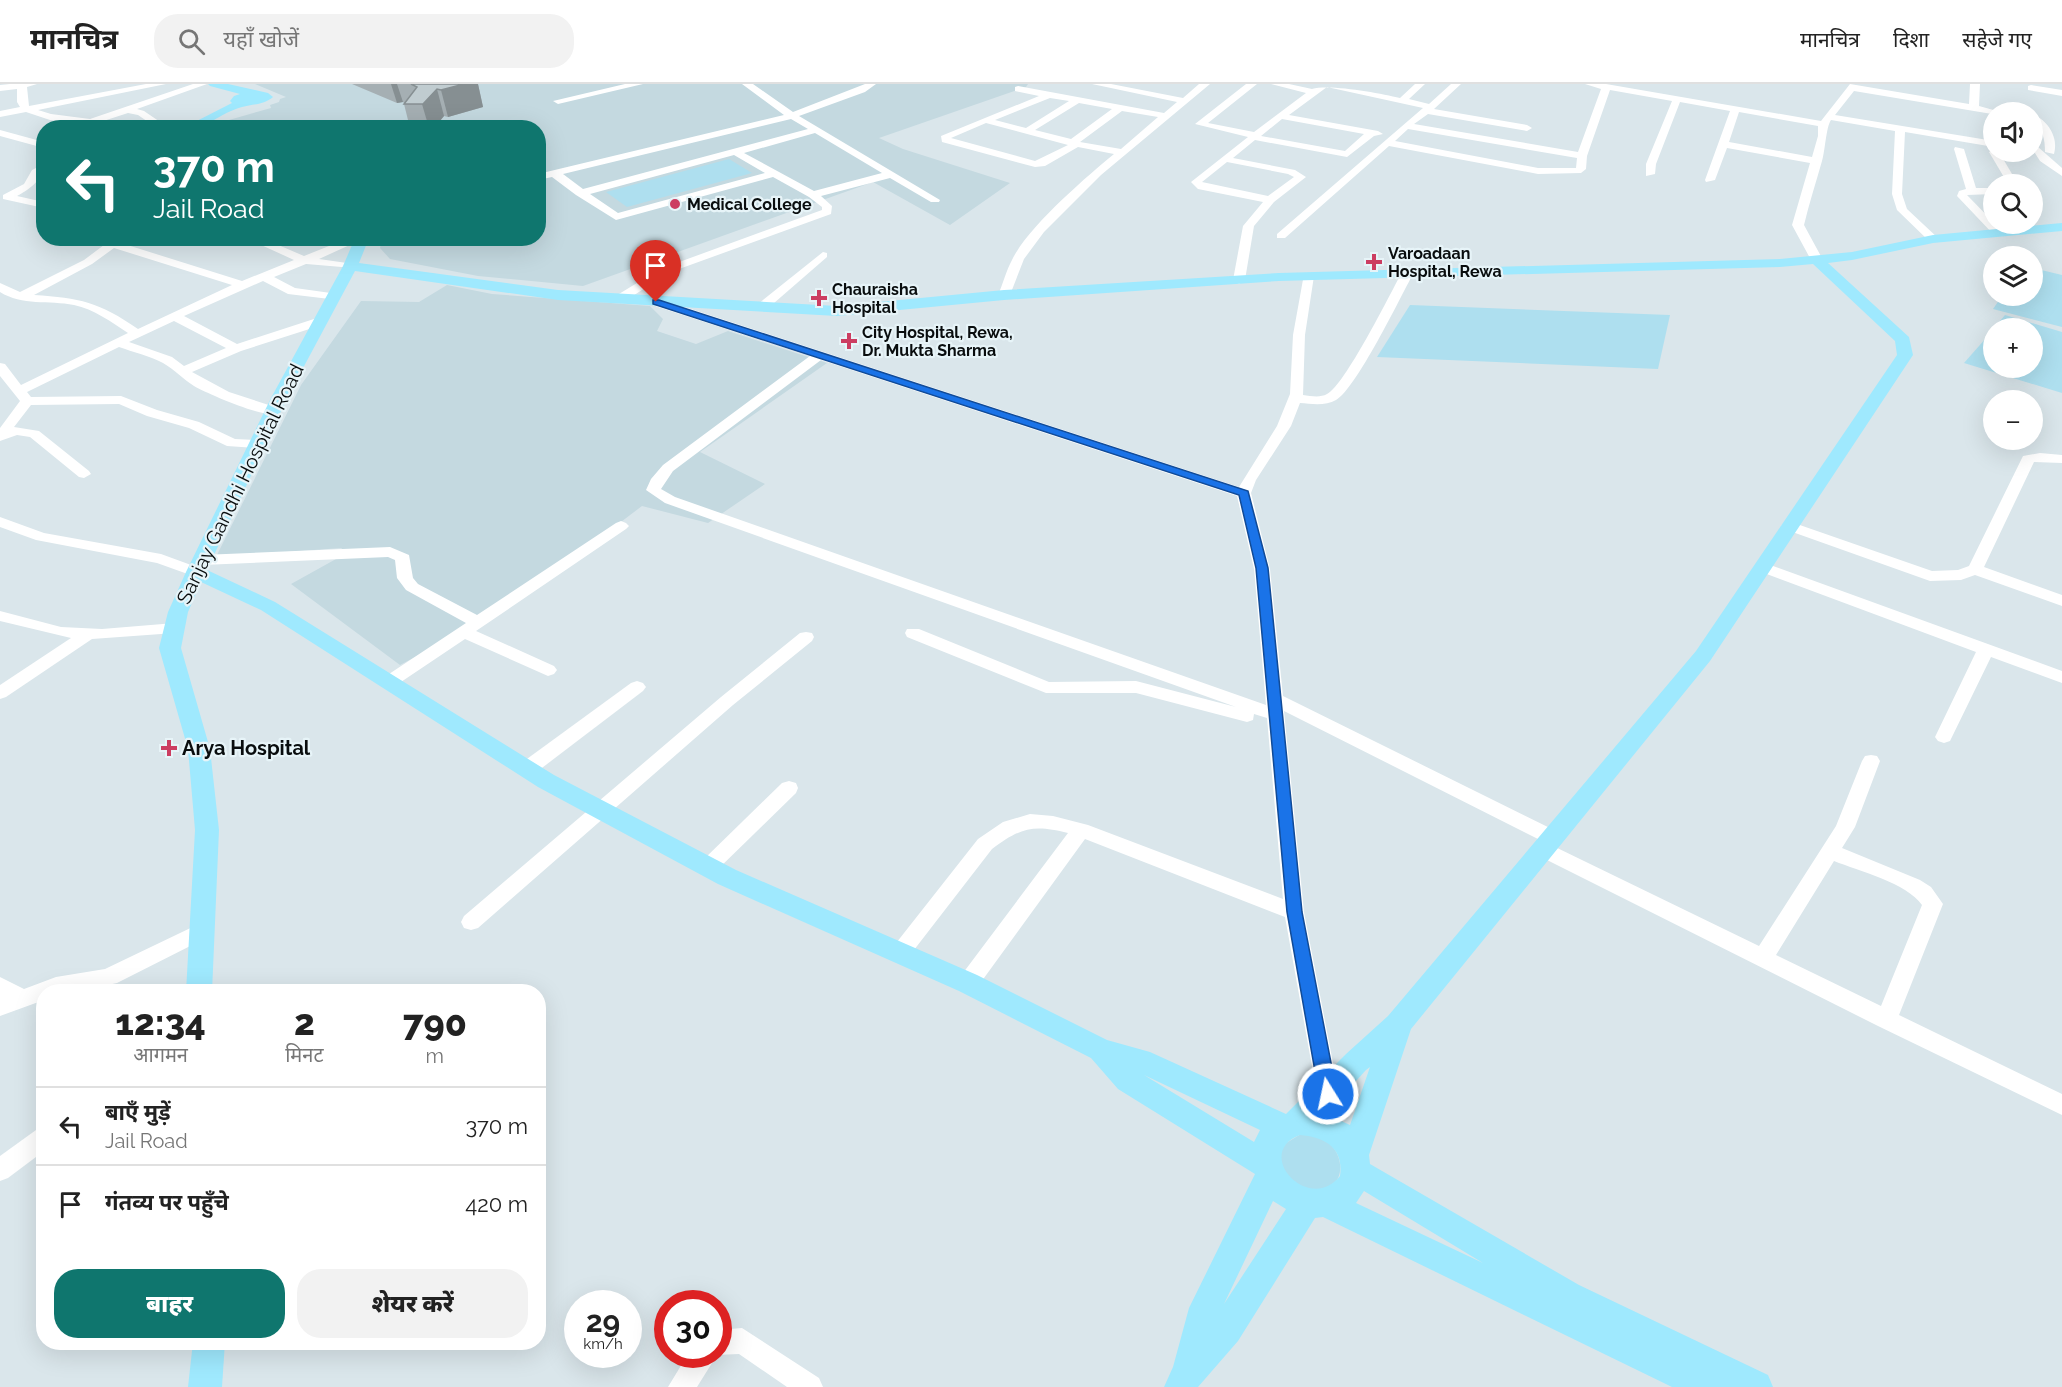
<!DOCTYPE html>
<html lang="hi">
<meta charset="utf-8">
<style>
body{margin:0;font-family:Raleway,"Noto Sans Devanagari",sans-serif;background:#f2f2f2;color:#222;height:100vh;display:flex;flex-direction:column;font-size:22px;white-space:nowrap}
*{box-sizing:border-box;margin:0}
p{font-size:20px;color:#767676}
.icon{flex:none;width:33px;height:33px;fill:none;stroke:currentColor;stroke-width:2;stroke-linecap:round;stroke-linejoin:round}
.map{position:relative;flex:1;overflow:hidden}
.details{position:absolute;left:36px;top:900px;width:510px;height:366px;display:flex;flex-direction:column;background:#fff;border-radius:24px;box-shadow:0 6px 24px #0002}
.details>*{flex:none}
.guide{position:absolute;left:36px;top:36px;width:510px;height:126px;border-radius:24px;box-shadow:0 6px 24px #0002;background:#0f766e;color:#fff;overflow:hidden}
.buttons{position:absolute;left:1983px;top:18px;display:grid;gap:12px}
.buttons a{display:grid;place-items:center;width:60px;height:60px;border-radius:50%;background:#fff;box-shadow:0 6px 24px #0002;font-size:30px}
.speed{position:absolute;left:564px;top:1206px;display:flex;gap:12px;font-size:30px;font-weight:700;text-align:center}
.speed>*{display:grid;place-content:center;width:78px;height:78px;border-radius:50%;background:#fff;box-shadow:0 6px 24px #0002;line-height:1}
.speed small{font-size:15px;font-weight:400}
.speed .limit{border:9px solid #d22;background:#fff;color:#111}
.pin{position:absolute;display:grid;place-items:center;width:51px;height:51px;color:#fff;margin:-62px -26px;border-radius:50% 50% 50% 0;rotate:-45deg;box-shadow:0 0 6px #0007}
.pin .icon{rotate:45deg}
.me{position:absolute;width:66px;margin:-33px;rotate:350deg;stroke-linejoin:round;filter:drop-shadow(0 0 4px #0008)}
.turn{display:flex;align-items:center;gap:21px;height:126px;padding:0 18px;font-size:27px}
.turn .icon{width:78px;height:78px;stroke-width:2.5}
.turn b{display:block;font-size:42px;line-height:51px}
.eta{display:flex;justify-content:space-evenly;align-items:center;height:102px;text-align:center}
.eta b{font-size:36px;font-weight:800;line-height:42px}
.cta{display:flex;gap:12px;margin-top:auto;padding:12px 18px}
.cta a{flex:1;height:69px;border-radius:24px;background:#0f766e;color:#fff;font-size:24px;font-weight:800;line-height:69px;text-align:center}
.cta a+a{background:#f2f2f2;color:#222}
ul{padding:0;list-style:none}
li{display:flex;align-items:center;gap:18px;height:78px;padding:0 18px;border-top:2px solid #e0e0e0}
li div{flex:1}
li b{display:block;font-size:22px}
li em{font-style:normal}
header{display:flex;align-items:center;gap:36px;box-sizing:border-box;height:84px;padding:0 30px;background:#fff;border-bottom:2px solid #e0e0e0}
header strong{font-size:28px}
nav{display:flex;gap:33px;margin-inline-start:auto;font-size:21px}
.search{width:420px;height:54px;background:#f2f2f2;display:flex;align-items:center;gap:15px;box-sizing:border-box;padding:0 21px;border-radius:24px;color:#767676;font-size:22px}
.map>svg:first-child{display:block}
.built{fill:#c4d9e0}
.green{fill:#aedfef}
.lines{fill:none;stroke-linecap:round;stroke-linejoin:round}
.minor{fill:#fff;fill-rule:evenodd}
.major{fill:#9fe9fe;fill-rule:evenodd}
.wall{fill:#a5afb3}
.shaded-wall{fill:#868f92}
.building{fill:#c0ccd0;stroke:#868f92;stroke-width:1.5}
.route{fill:#1a73e8;stroke:#114b97;stroke-width:1.5}
.poi-dot{fill:#cc3d61;stroke:#e7f4f8;stroke-width:2}
.labels{text-anchor:middle;stroke-width:4.5;stroke-linejoin:round;paint-order:stroke}
.far-poi-label{font-size:16px;font-weight:bold;fill:#090d0e;stroke:#e7f4f8;text-anchor:start}
.street-label{font-size:20px;fill:#090d0e;stroke:#e7f4f8}
.poi-label{font-size:20px;font-weight:bold;fill:#090d0e;stroke:#e7f4f8;text-anchor:start}
</style>
<header>
<strong>मानचित्र</strong>
<div class="search"><svg class="icon" aria-label="search" viewBox="0 0 24 24"><circle cx="10" cy="10" r="6"/><path d="M15 15l6 6"/></svg>यहाँ खोजें</div>
<nav><a>मानचित्र</a><a>दिशा</a><a>सहेजे गए</a></nav>
</header>
<div class="map">
<svg width="2062" height="1303" viewBox="0 0 2062 1303">
<rect width="100%" height="100%" fill="#dae6eb"/>
<g class="built">
<polygon points="255,0 1028,0 1026,3 879,54 903,65 1010,99 950,141 873,98 583,202 478,192 390,175 380,164 382,155 538,154 538,44 201,44 271,24 270,21 279,18 280,15 286,13"/>
<polygon points="447,201 492,210 650,222 663,235 657,247 696,260 728,247 827,279 700,368 765,400 708,439 642,422 506,525 400,581 291,500 336,475 342,464 216,473 301,301 361,217 419,218"/>
</g>
<g class="green">
<polygon points="729,75 752,89 627,123 606,108"/>
<polygon points="2033,184 2062,191 2062,243 1993,225 2002,212 2032,212"/>
<polygon points="1410,221 1670,231 1658,285 1377,273"/>
<polygon points="2005,231 2062,248 2062,309 1964,279 1994,245 1994,284 2032,284 2032,244 1994,244"/>
<path d="M1301,1050C1311,1050 1324,1054 1331,1061C1342,1072 1345,1095 1330,1102C1324,1105 1317,1106 1311,1107L1282,1092L1278,1064Z"/>
</g>
<g class="lines">
<g class="minor">
<polygon points="10,0 37,0 27,3 29,22 146,0 166,0 38,26 51,30 90,35 193,0 207,0 137,25 144,27 169,44 157,44 138,31 128,29 91,41 50,36 26,28 0,33 0,27 20,23 17,18 17,5 0,7 0,1"/>
<polygon points="625,0 643,0 558,20 553,17"/>
<path d="M742,0H753L793,28L865,0H876L865,8L799,32L940,116L939,118H931L890,94L821,112L832,122L831,130L668,189L622,219H614V213L660,185L822,126V123L809,113L773,93L616,136L576,111L552,93L538,96V90L784,31ZM791,35L808,45L583,105L563,90ZM815,49L882,89L814,107L744,69ZM734,71L765,89L618,129L590,110Z"/>
<path d="M1092,0H1111L1183,14L1199,0H1210L1101,91L1044,148L1024,175L1010,211L1008,214H1000L998,211C1003,200 1006,187 1012,176C1027,144 1086,93 1114,70L1078,63L1045,82L1035,83L942,58L941,52L1039,12L1015,7V3L1018,2L1164,29L1177,18ZM1050,14L1069,17L1026,44L995,36ZM1079,19L1112,25L1071,55L1035,46ZM1122,27L1158,33L1121,65L1080,58ZM986,39L1068,61L1035,77L951,54Z"/>
<path d="M1246,0H1257L1208,39L1254,48L1306,9L1271,0H1289L1312,5C1330,0 1379,9 1400,14L1415,0H1425L1409,15L1429,20L1451,0H1461L1434,25L1527,41L1532,44L1527,47L1428,30L1414,40L1578,68L1601,5L1585,0H1606L1821,37L1850,0L1969,20L1970,0H1980L1979,22L1997,27L1992,30L1854,7L1835,31L1994,57V63L1905,48L1902,110L1907,125L1939,155L1933,158L1929,157L1897,126L1892,110L1895,47L1831,36C1826,43 1825,68 1822,77C1816,98 1809,120 1804,141L1823,176L1817,179L1811,176L1792,141L1810,79L1727,64L1715,96L1706,98L1705,96L1730,27L1680,18L1656,80L1655,90L1646,92V80L1672,17L1610,6L1587,72L1586,85L1581,89L1538,90L1389,62L1285,154H1277V150L1423,24L1327,3L1289,31L1378,47L1383,50L1374,52L1347,73L1255,56L1233,74L1295,86L1306,93L1274,118L1254,142L1245,196L1239,200L1233,196L1243,142L1263,118L1198,105L1191,98L1248,53L1195,40ZM1739,28L1818,42V52L1812,73L1729,58ZM1282,35L1364,50L1345,67L1261,52ZM1408,45L1577,74L1576,84H1538L1395,57ZM1227,78L1288,90L1294,93L1268,112L1202,98Z"/>
<polygon points="2031,1 2062,6 2062,12 2028,6 2028,2"/>
<path d="M2032,30C2048,36 2059,54 2054,70L2045,68C2045,55 2043,45 2032,37Z"/>
<polygon points="0,46 44,58 44,64 0,52"/>
<polygon points="1955,63 1964,65 1976,104 1994,104 1994,110 1967,111 2002,147 2002,151 1994,151 1957,112 1959,107 1966,105 1954,65"/>
<polygon points="2038,63 2062,84 2062,92 2040,77 2033,66"/>
<polygon points="1994,65 1994,68 1999,68 2018,100 2008,100 1989,68"/>
<path d="M44,80C44,95 30,105 17,112L44,118V124L3,115V111L24,100L32,86Z"/>
<path d="M88,154H124L121,159L242,197L294,176L246,154H262L304,172L349,154H365L319,175L354,180V184L306,180L274,193L295,204L338,210V216L288,210L263,197L184,232L237,260L317,234H325L327,237L325,240L241,267L192,288L229,308L278,324L280,327L278,330C263,334 208,310 194,302C183,295 175,286 163,279C150,272 133,268 119,263L27,308L31,313L121,312L157,326L199,338L235,355L257,356L264,360L257,364L227,362L189,344L147,332L119,320L31,321L14,343L39,347L89,387L91,390L84,394L79,393L30,353L17,351L0,357V344L20,317L0,292V279L5,280L21,301L128,249C111,238 94,225 74,221C49,216 22,222 0,208V199L20,208L84,176L104,161ZM114,164L232,201L138,245C99,218 80,214 34,211L92,180ZM174,237L226,264L184,282L172,273L129,258Z"/>
<polygon points="823,168 827,169 827,173 766,226 758,226 758,220"/>
<path d="M1407,186L1413,190C1400,214 1356,305 1336,316C1326,322 1312,320 1300,319L1291,342L1256,396L1251,409L1270,485L1283,612L1558,748L1561,753L1558,758L1551,760L1544,758L1284,627L1304,828L1339,1010L1336,1017L1328,1020L1320,1017L1317,1010L1285,833L1085,755L976,905L968,908L960,905L957,899L960,893L1068,749C1033,740 1020,744 992,765L907,875L900,877L893,875L890,869L893,863L978,755L1003,738L1030,730L1053,732L1088,741L1283,815L1267,634L1254,630L1253,636L1247,638L1136,609H1046L907,553L905,549L907,545H919L1049,598L1136,597L1236,623L665,419L646,406L651,395L663,381L810,272L652,221V215H660L1239,403L1277,342L1290,310L1293,251L1304,190H1312L1314,192L1305,251L1303,311C1311,312 1320,314 1327,310C1345,301 1389,212 1401,190ZM821,276L1237,412L1254,485L1266,621L675,413L661,405L673,387Z"/>
<polygon points="2040,369 2062,371 2062,379 2034,378 1984,483 2062,511 2062,522 1975,491 1961,496 1930,497 1784,445 1781,442 1784,439 1794,439 1932,487 1958,486 1969,482 2023,372"/>
<polygon points="0,433 44,449 161,470 202,485 204,488 196,493 157,479 36,456 0,443"/>
<polygon points="621,437 626,439 629,442 626,445 476,547 554,582 557,586 554,590 548,592 465,555 395,602 383,602 380,598 383,594 466,539 406,506 397,494 395,476 388,473 202,481 194,476 202,471 390,463 409,471 413,494 418,500 477,531 616,439"/>
<polygon points="1762,478 2062,587 2062,599 1991,573 1950,657 1944,659 1938,657 1935,653 1976,568 1756,486 1754,483"/>
<polygon points="0,527 61,543 102,545 175,539 181,540 183,544 181,548 175,549 92,555 6,613 0,615 0,601 71,554 0,537"/>
<polygon points="806,548 812,549 814,553 812,557 733,621 478,844 471,846 464,844 461,838 464,832 721,613 800,549"/>
<polygon points="637,597 643,599 646,603 643,607 534,690 527,691 520,690 518,685 520,680 631,599"/>
<path d="M1871,671L1877,672L1880,677L1855,743L1842,764L1920,796L1931,803L1943,820L1899,931L2062,1010V1031L1878,942L1535,770L1532,765L1535,760L1542,758L1549,760L1759,862L1836,742L1862,677L1865,672ZM1834,777C1859,787 1907,799 1922,821L1881,922L1776,871Z"/>
<polygon points="789,697 796,699 798,704 796,709 715,788 708,790 701,788 698,783 701,778 782,699"/>
<polygon points="203,838 210,840 213,846 210,852 117,899 75,908 44,908 44,916 0,932 0,893 24,905 56,893 105,885"/>
<polygon points="44,1043 44,1067 8,1094 0,1097 0,1072 36,1046"/>
<polygon points="742,1244 819,1294 823,1303 787,1303 739,1270 717,1271 697,1303 668,1303 688,1270 718,1270 718,1246"/>
</g>
<g class="major">
<path d="M208,0H228L268,9L273,13C264,21 252,20 242,23C219,29 211,44 183,44L232,19L230,17L234,12L240,10L210,2Z"/>
<path d="M2062,139V147L1933,159L1852,176L1828,179L1909,253L1913,271L1710,577L1411,945L1369,1071L1370,1080L1579,1201L1768,1291L1773,1303H1672L1323,1133L1315,1134L1238,1257L1198,1303H1164L1173,1283L1189,1224L1255,1090L1118,1005L1091,974L959,907L718,800L538,703L261,526L201,498L188,528L181,564L210,665L219,746L212,908H186L195,746L188,665L159,564L168,528L186,488L271,314L343,182L355,154H369L359,179L558,206L837,222L1004,206L1279,189L1780,175L1852,168L1933,151ZM1813,180L1895,257L1897,271L1696,567L1388,932L1346,970L1286,1030L1150,968L1107,956L977,891L736,786L554,691L275,518L207,486L287,314L355,187L558,216L837,232L1004,216L1279,197L1780,183ZM1370,983L1350,1041L1326,1030L1366,986ZM1144,991L1260,1046L1254,1058ZM1300,1051C1326,1053 1344,1065 1340,1092C1309,1131 1252,1069 1300,1051ZM1364,1107L1483,1179L1356,1119ZM1273,1117L1286,1125L1224,1220Z"/>
<polygon points="193,1258 225,1258 222,1303 188,1303"/>
</g>
</g>
<polygon class="wall" points="352,0 478,0 483,23 448,33 444,32 434,44 410,44 404,20 404,19 403,18 397,19"/>
<g class="shaded-wall">
<polygon points="391,0 397,0 403,18 397,19"/>
<polygon points="464,0 478,0 483,23 448,33 441,6"/>
<polygon points="417,3 437,5 444,32 434,44 429,44"/>
</g>
<polygon class="building" points="411,0 464,0 441,6 437,5 423,20 404,20 417,3"/>
<polygon class="route" points="653,216 659,216 1248,407 1268,484 1302,828 1337,1010 1334,1016 1328,1018 1322,1016 1319,1010 1287,828 1256,484 1239,411 653,220"/>
<g class="poi-dot">
<circle cx="675" cy="120" r="6"/>
<path d="M1371 169h6v6h6v6h-6v6h-6v-6h-6v-6h6z"/>
<path d="M816 205h6v6h6v6h-6v6h-6v-6h-6v-6h6z"/>
<path d="M846 248h6v6h6v6h-6v6h-6v-6h-6v-6h6z"/>
<path d="M166 655h6v6h6v6h-6v6h-6v-6h-6v-6h6z"/>
</g>
<g class="labels">
<g class="far-poi-label">
<text x="687" y="126">Medical College</text>
<text x="1388" y="175">Varoadaan<tspan x="1388" dy="18">Hospital, Rewa</tspan></text>
<text x="832" y="211">Chauraisha<tspan x="832" dy="18">Hospital</tspan></text>
<text x="862" y="254">City Hospital, Rewa,<tspan x="862" dy="18">Dr. Mukta Sharma</tspan></text>
</g>
<g class="street-label">
<text transform="translate(240 400) rotate(-64)" y="7">Sanjay Gandhi Hospital Road</text>
</g>
<g class="poi-label">
<text x="182" y="671">Arya Hospital</text>
</g>
</g>
</svg>
<div class="buttons">
<a><svg class="icon" aria-label="sound" viewBox="0 0 24 24"><path d="M4 9h4l5-4v14l-5-4H4zM17 9q2 3 0 6"/></svg></a>
<a><svg class="icon" aria-label="search" viewBox="0 0 24 24"><circle cx="10" cy="10" r="6"/><path d="M15 15l6 6"/></svg></a>
<a><svg class="icon" aria-label="layers" viewBox="0 0 24 24"><path d="M12 4l9 5-9 5-9-5zM3 14l9 5 9-5"/></svg></a>
<a>+</a>
<a>−</a>
</div>
<div class="speed"><div>29<small>km/h</small></div><div class="limit">30</div></div>
<div class="pin" style="left:656px;top:218px;background:#d93025"><svg class="icon" aria-label="arrive" viewBox="0 0 24 24"><path d="M6 21V4h12l-3 4 3 4H6"/></svg></div>
<svg class="me" style="left:1328px;top:1010px" viewBox="-20 -20 40 40"><circle r="17" fill="#1a73e8" stroke="#fff" stroke-width="3"/><path d="M0-11L8 9 0 5-8 9z" fill="#fff"/></svg>
<div class="guide">
<div class="turn"><svg class="icon" aria-label="left" viewBox="0 0 24 24"><path d="M17 20v-9H6M10 6l-5 5 5 5"/></svg><div><b>370 m</b>Jail Road</div></div>
</div>
<section class="details">
<div class="eta">
<div><b>12:34</b><p>आगमन</p></div>
<div><b>2</b><p>मिनट</p></div>
<div><b>790</b><p>m</p></div>
</div>
<ul>
<li><svg class="icon" aria-label="left" viewBox="0 0 24 24"><path d="M17 20v-9H6M10 6l-5 5 5 5"/></svg><div><b>बाएँ मुड़ें</b><p>Jail Road</p></div><em>370 m</em></li>
<li><svg class="icon" aria-label="arrive" viewBox="0 0 24 24"><path d="M6 21V4h12l-3 4 3 4H6"/></svg><div><b>गंतव्य पर पहुँचे</b></div><em>420 m</em></li>
</ul>
<div class="cta"><a>बाहर</a><a>शेयर करें</a></div>
</section>
</div>
